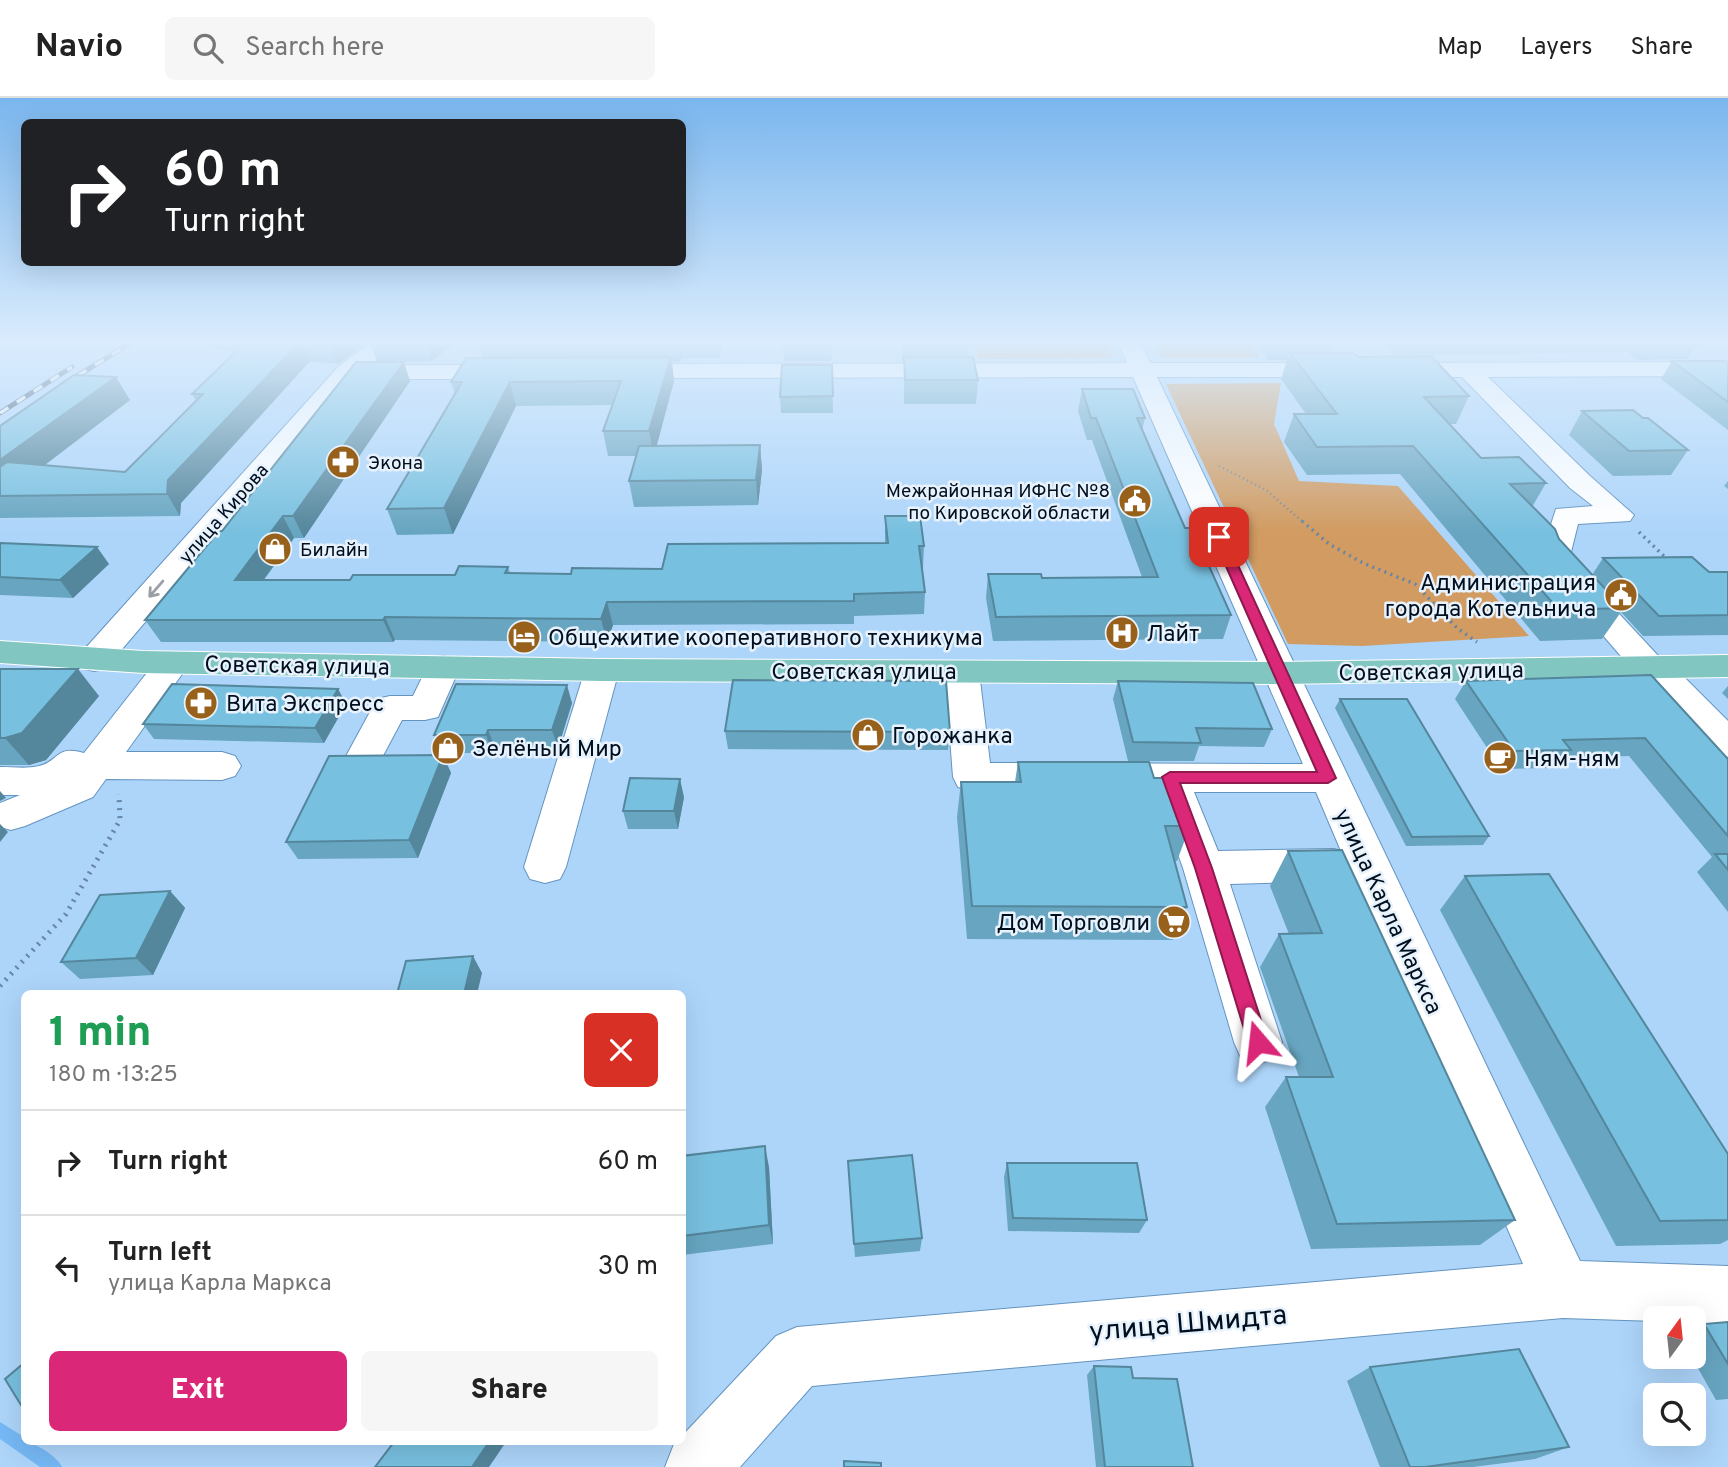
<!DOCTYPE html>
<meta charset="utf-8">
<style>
body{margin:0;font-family:Overpass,sans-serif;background:#f6f6f6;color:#222;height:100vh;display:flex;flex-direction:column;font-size:26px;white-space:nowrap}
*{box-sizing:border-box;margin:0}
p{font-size:23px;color:#767676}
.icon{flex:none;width:38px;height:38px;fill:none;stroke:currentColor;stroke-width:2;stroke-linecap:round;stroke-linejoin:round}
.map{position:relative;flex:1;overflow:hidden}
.sheet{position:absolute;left:21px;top:892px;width:665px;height:455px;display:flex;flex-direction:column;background:#fff;border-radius:10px;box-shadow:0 7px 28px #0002}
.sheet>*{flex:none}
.top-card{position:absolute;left:21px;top:21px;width:665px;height:147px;border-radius:10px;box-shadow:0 7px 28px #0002;background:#202124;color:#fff;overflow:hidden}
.needle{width:46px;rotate:15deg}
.tools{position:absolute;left:1643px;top:1208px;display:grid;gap:14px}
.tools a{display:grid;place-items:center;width:63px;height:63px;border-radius:10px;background:#fff;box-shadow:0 7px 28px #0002;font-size:35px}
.pin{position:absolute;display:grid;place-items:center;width:60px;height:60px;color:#fff;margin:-30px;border-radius:14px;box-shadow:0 4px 10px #0006}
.me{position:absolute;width:77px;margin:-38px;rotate:343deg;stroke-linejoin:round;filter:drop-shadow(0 0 5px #0008)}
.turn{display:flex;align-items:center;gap:24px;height:147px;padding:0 28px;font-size:32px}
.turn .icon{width:91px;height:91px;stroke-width:2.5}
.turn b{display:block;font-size:49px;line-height:60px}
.round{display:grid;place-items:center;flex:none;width:74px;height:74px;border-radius:10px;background:#f6f6f6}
.summary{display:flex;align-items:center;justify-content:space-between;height:119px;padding:0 28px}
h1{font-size:42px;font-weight:800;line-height:52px;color:#1e9e55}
.action{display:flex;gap:14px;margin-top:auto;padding:14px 28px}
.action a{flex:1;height:80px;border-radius:10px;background:#db2777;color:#fff;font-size:28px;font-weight:800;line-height:80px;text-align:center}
.action a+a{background:#f6f6f6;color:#222}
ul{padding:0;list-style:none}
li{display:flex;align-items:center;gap:21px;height:105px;padding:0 28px;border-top:2px solid #e0e0e0}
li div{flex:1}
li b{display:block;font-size:26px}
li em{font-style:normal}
header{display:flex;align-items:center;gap:42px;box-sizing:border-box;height:98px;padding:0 35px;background:#fff;border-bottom:2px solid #e0e0e0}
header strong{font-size:33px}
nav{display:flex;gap:38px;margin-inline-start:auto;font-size:24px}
.search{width:490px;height:63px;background:#f6f6f6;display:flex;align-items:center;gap:18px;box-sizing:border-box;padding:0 24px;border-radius:10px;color:#767676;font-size:26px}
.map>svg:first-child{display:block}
.green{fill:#d19b61}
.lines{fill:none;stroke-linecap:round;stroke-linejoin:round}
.stream{fill:#76b9f6;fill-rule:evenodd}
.minor-casing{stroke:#6394c0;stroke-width:2}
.major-casing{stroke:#fff;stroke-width:2}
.path-far2{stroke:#6886a3;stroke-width:2.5;stroke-dasharray:1 3.5;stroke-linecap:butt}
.path-far1{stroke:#6886a3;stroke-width:3.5;stroke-dasharray:2 4.5;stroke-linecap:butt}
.path{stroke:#6886a3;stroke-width:5;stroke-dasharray:2 6;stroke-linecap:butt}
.minor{fill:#fff;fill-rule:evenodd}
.major{fill:#82c6c1;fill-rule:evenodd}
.rail-casing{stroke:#3b536a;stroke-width:5}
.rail{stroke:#e8f2fc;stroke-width:3.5;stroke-dasharray:10;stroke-linecap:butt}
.wall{fill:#67a5c0}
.shaded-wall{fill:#54869c}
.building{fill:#78c0df;stroke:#54869c;stroke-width:2}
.oneway{stroke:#999fa5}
.route{fill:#db2777;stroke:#8e194d;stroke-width:2}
.labels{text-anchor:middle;stroke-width:5;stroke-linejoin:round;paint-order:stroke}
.far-poi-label{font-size:19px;fill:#000f1f;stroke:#e8f2fc;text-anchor:start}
.far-street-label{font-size:19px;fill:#000f1f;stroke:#e8f2fc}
.poi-label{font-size:23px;fill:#000f1f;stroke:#e8f2fc;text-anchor:start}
.street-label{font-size:23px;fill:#000f1f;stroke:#e8f2fc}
.near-street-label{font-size:28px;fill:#000f1f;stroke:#e8f2fc}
</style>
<header>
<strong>Navio</strong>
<div class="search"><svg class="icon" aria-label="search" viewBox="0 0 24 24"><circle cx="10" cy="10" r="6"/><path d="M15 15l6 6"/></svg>Search here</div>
<nav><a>Map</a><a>Layers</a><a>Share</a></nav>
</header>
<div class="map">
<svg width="1728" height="1369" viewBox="0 0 1728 1369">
<rect width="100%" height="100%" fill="#add5fa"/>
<g class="green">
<polygon points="975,244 1106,244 1113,260 978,261"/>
<polygon points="1153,244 1249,244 1259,260 1161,260"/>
<polygon points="1281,285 1274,326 1299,383 1398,388 1529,538 1362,548 1288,546 1166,286"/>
</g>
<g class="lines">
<path class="stream" d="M0,1324L24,1339V1344C35,1344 58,1359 62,1369H40L0,1341Z"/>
<defs>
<g id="minor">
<polygon points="372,244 397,244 370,267 512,267 520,269 524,274 520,279 512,281 352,281 106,570 94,573 82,570 77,562 82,554 338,269"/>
<path d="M1118,244H1140L1150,265H1338L1346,267L1350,272L1346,277L1338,279H1157L1580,1163L1728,1168V1226L1694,1225V1220H1656V1223L1563,1220L812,1288L740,1369H665L674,1346L682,1344V1338L776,1238L797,1229L1523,1166L1351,774L1349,779L1334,783L1230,786L1282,944L1275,960L1258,966L1241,960L1234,944L1183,770L1155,693H972L958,689L953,679L945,574L950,566L962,563L974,566L979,574L990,665L1303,666L1133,279L621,280L613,278L609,273L613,268L621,266L1127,265ZM1194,694H1316L1341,753L1334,751L1218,753Z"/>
<polygon points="1728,264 1728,278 1488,279 1590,378 1634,417 1630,423 1578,426 1569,462 1662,562 1683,578 1728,623 1728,659 1715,655 1659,594 1638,578 1539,463 1556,411 1593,408 1570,390 1462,279 1394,279 1386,277 1382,272 1386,267 1394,265"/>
<path d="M173,554L185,557L190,565L126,654H222L235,658L241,668L235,678L222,682L106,681L93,699L25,728L11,732L0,729V705L20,697H0V669C13,669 27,671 39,668C60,663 55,647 84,655L161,557Z"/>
<polygon points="443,558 455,561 460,569 438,619 425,622 402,622 377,669 364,673 351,669 345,660 377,601 390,598 413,598 431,561"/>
<polygon points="602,561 614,564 619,572 566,769 560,781 545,785 530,781 524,769 585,572 590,564"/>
</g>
<polygon id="major" points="0,543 143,553 602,561 1280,564 1728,557 1728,579 1280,586 602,583 143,575 0,565"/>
</defs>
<use href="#minor" class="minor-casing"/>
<use href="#major" class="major-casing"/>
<polyline class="path-far2" points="1219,368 1266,392 1304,425"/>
<g class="path-far1">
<polyline points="1302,423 1329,446 1363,465 1415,486 1457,530 1477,544"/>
<polyline points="1639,434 1668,462"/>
</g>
<polyline class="path" points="0,888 66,816 120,722 119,696"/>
<use href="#minor" class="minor"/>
<use href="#major" class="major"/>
<defs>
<g id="rail">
<polyline points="61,288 132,244"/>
<polyline points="0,315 72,269"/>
</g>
</defs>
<use href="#rail" class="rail-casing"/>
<use href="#rail" class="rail"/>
</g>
<g class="wall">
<polygon points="210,244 369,244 338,266 310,263 181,405 180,418 0,420 0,328 130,302 45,367 125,374 196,303 192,296 236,253 216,252"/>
<polygon points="370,244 456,244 432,263 400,264 410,283 304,440 294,440 264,482 350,482 455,477 508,469 510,475 571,476 662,471 885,445 885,418 924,448 923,470 922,470 925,494 924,516 854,518 854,526 613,527 607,544 395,542 393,544 161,544 145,522 222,433 377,264"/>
<polygon points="723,244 719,260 681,260 680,264 672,264 674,283 656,348 760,347 762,372 758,407 634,409 629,383 636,358 608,358 603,333 613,307 516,308 453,436 397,437 387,411 455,296 451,284 483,260 480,248"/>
<polygon points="783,244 831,244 832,263 784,263"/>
<polygon points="901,244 968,244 968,259 978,282 976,306 904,306 904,263 902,263"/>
<polygon points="1256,244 1337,244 1333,255 1358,259 1469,298 1456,326 1450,326 1481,360 1546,385 1532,409 1559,441 1592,477 1603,460 1709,474 1728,474 1728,537 1643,538 1621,514 1602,541 1540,543 1400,376 1307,377 1284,344 1294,316 1306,316 1281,281 1287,262 1268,262"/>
<polygon points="1381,244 1692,244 1697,247 1688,261 1637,262 1628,254 1394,257"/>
<polygon points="1672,263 1728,264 1728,332 1661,281"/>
<polygon points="832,267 833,315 781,315 780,299"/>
<polygon points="1082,291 1145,320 1142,332 1185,430 1231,517 1223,541 993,543 986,500 988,476 1042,480 1142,479 1092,342 1087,342 1078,313"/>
<polygon points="1582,313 1688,352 1671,377 1613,378 1569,337"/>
<polygon points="1728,383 1728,391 1724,388"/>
<polygon points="0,445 109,466 73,500 0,497"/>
<polygon points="0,571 99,598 46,662 29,667 0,667"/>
<polygon points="1118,583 1272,631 1264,649 1199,648 1194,663 1128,663 1113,601"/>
<polygon points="1466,583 1728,661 1728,814 1697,774 1712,759 1629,658 1565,660 1557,670 1501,671 1455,601"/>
<polygon points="1728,588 1728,601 1722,595"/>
<polygon points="338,591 346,606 324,645 154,641 143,626"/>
<polygon points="1340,601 1489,738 1483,747 1406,748 1335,610"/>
<polygon points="572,605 558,650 495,650 493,655 442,655 434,637"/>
<polygon points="725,633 950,634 948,652 728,651"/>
<polygon points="443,657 451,675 418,760 298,761 286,744"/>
<polygon points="1018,664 1154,680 1190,728 1177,763 1174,763 1187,809 1173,842 967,841 957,719 961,684 1015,684"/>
<polygon points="684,699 678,731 628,731 623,713"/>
<polygon points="1288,753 1515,1122 1480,1147 1311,1151 1265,1009 1286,979 1299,979 1260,869 1279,836 1289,836 1270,788"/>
<polygon points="1465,778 1728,1056 1728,1142 1720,1146 1616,1148 1440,812"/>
<polygon points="170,793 185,810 153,877 80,881 61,864"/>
<polygon points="682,1058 769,1069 773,1146 682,1157"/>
<polygon points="848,1063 922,1140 920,1153 855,1159"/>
<polygon points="1007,1065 1147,1122 1139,1135 1008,1133 1004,1079"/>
<polygon points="1728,1224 1728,1301 1716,1302 1691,1258 1694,1258 1694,1230 1704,1226"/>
<polygon points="1094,1268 1133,1280 1193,1369 1096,1369 1087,1277"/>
<polygon points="1370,1269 1569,1349 1535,1361 1473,1369 1380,1369 1347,1283"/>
</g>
<g class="shaded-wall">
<polygon points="300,244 302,244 310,263 181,405 180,418 167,396 168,382"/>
<polygon points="332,244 369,244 338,266 330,246"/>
<polygon points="426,244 456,244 432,263"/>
<polygon points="679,244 681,260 680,264 678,248"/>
<polygon points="717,244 723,244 719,260"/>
<polygon points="671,259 674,283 654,358 649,333"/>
<polygon points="404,264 410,283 304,440 293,418"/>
<polygon points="116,279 130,302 5,397 0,390 0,362"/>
<polygon points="510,284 516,308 453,436 444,410"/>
<polygon points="760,347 762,372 758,407 756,382"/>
<polygon points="283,418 294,440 247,504 235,482"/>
<polygon points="97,449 109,466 73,500 60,482"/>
<polygon points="607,504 613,527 607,544 601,521"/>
<polygon points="385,519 395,542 393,544 383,522"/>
<polygon points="78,571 99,598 46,662 29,667 5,640"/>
<polygon points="567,587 572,605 558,650 552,632"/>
<polygon points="338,591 346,606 324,645 315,630"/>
<polygon points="488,632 495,650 493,655 486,637"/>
<polygon points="443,657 451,675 418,760 409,742"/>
<polygon points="680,681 684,699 678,731 674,713"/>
<polygon points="0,693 6,700 0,703"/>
<polygon points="0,726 8,734 0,744"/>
<polygon points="170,793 185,810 153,877 136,860"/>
<polygon points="473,858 482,875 477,896 464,896"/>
<polygon points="765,1048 769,1069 773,1146 769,1127"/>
<polygon points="489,1344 506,1344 489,1369 472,1369"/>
</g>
<g class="building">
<polygon points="246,244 300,244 168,382 167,396 0,398 0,369 7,364 125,374 203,296 192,296"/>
<polygon points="312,244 332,244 330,246"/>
<polygon points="483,244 717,244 679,244 678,248 480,248"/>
<rect x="783" y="244" width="48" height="4"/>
<polygon points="903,244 968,244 969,247 903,247"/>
<polygon points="1641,244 1692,244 1697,247 1646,247"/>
<polygon points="1290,255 1354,255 1358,259 1431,258 1469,298 1424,299 1481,360 1519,359 1546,385 1510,386 1555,431 1559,441 1623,510 1559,512 1413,348 1317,349 1294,316 1337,316"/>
<polygon points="671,259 649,333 603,333 621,283 510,284 444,410 387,411 462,284 451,284 466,260"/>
<polygon points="904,259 973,259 978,282 905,282"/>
<polygon points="1672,263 1726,263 1728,264 1728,304"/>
<polygon points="356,264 404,264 293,418 283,418 235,482 350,482 353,477 455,477 459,468 508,469 505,475 571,476 572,470 662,471 668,446 888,445 885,418 920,418 924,448 919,448 925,494 854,496 854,503 607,504 601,521 385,519 383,522 145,522 219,433 222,433"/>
<polygon points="782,267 832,267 833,298 780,299"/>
<polygon points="74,277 116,279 0,362 0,328"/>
<polygon points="1082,291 1133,291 1145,320 1137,320 1185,430 1192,430 1231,517 996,519 988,476 1041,476 1042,480 1158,479 1096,320 1091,320"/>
<polygon points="1633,312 1643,320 1648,320 1688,352 1629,353 1582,313"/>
<polygon points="760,347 756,382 629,383 639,348"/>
<polygon points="0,445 97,449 60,482 0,479"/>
<polygon points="1692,459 1709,474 1728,474 1728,517 1659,518 1603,460"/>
<polygon points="0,571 78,571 22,635 5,640 0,640"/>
<polygon points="1651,577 1728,661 1728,738 1645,640 1563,642 1571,652 1514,653 1466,583"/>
<polygon points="733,582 946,583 950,634 725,633"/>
<polygon points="1118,583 1253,585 1272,631 1196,630 1201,645 1133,644"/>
<polygon points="172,586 338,591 315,630 143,626"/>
<polygon points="456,586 567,587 552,632 488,632 486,637 434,637"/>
<polygon points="1340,601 1407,601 1489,738 1412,739"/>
<polygon points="443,657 409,742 286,744 329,658"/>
<polygon points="1018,664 1149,664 1154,680 1173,680 1190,728 1165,728 1187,809 972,808 961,684 1021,684"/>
<polygon points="630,680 680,681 674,713 623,713"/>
<polygon points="1342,752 1515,1122 1337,1126 1286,979 1333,979 1279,836 1322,835 1288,753"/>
<polygon points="1715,756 1728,756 1728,772"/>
<polygon points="1549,776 1728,1056 1728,1122 1660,1123 1465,778"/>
<polygon points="170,793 136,860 61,864 100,797"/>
<polygon points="473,858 464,896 397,896 406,863"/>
<polygon points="765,1048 769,1127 682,1138 682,1058"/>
<polygon points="912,1057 922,1140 854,1146 848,1063"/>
<polygon points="1007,1065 1137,1065 1147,1122 1013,1120"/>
<polygon points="1728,1224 1728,1266 1704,1226"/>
<polygon points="1519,1251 1569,1349 1425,1369 1410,1369 1370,1269"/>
<polygon points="24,1265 24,1312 5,1281"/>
<polygon points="1094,1268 1131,1269 1133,1280 1177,1281 1193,1369 1105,1369"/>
<polygon points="394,1344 489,1344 472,1369 375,1369"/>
<polygon points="844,1363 881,1365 881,1369 844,1369"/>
</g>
<defs><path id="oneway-shaft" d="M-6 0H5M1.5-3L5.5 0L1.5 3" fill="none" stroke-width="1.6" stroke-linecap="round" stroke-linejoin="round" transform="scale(1.75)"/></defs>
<use class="oneway" href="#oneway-shaft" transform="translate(156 491) rotate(131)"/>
<linearGradient id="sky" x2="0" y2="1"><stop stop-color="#7ab6ee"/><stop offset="0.56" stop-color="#daecfd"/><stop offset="1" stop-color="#daecfd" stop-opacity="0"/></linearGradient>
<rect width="1728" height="435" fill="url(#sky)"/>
<polygon class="route" points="1219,435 1225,439 1336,680 1328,685 1180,685 1212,770 1268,944 1265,951 1258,953 1250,951 1248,944 1195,770 1162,679 1170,674 1317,674 1213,439"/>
<defs>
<symbol id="pharmacy-disc" viewBox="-11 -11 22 22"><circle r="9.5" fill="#98611b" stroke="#e8f2fc"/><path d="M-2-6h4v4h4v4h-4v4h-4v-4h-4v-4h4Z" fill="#fff"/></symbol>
<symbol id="civic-disc" viewBox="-11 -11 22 22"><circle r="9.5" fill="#98611b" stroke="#e8f2fc"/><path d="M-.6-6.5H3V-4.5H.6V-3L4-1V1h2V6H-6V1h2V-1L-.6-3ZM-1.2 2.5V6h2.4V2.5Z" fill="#fff"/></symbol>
<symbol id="shop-disc" viewBox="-11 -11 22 22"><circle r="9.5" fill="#98611b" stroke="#e8f2fc"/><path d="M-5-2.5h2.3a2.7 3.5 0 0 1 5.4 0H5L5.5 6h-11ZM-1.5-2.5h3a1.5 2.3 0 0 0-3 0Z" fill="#fff"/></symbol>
<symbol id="hospital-disc" viewBox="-11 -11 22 22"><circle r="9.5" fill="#98611b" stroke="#e8f2fc"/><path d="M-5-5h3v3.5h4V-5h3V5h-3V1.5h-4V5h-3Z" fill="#fff"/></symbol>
<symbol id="hotel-disc" viewBox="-11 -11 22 22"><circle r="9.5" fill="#98611b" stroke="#e8f2fc"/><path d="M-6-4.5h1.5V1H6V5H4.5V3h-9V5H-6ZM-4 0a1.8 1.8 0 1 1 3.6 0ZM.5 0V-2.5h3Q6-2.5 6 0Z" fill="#fff"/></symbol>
<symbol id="cafe-disc" viewBox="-11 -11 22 22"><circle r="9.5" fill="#98611b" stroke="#e8f2fc"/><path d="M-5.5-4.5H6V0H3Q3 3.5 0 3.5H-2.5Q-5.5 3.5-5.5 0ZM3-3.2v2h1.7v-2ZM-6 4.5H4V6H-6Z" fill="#fff"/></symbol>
<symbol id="supermarket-disc" viewBox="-11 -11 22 22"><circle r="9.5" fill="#98611b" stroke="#e8f2fc"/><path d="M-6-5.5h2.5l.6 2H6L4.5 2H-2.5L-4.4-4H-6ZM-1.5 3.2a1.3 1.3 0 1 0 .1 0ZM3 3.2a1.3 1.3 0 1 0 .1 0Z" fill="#fff"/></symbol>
</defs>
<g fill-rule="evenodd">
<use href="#pharmacy-disc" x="324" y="345" width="38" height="38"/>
<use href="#civic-disc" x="1116" y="384" width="38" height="38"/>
<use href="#shop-disc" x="256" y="432" width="38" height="38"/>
<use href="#civic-disc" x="1602" y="478" width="38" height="38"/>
<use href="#hospital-disc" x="1103" y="516" width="38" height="38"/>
<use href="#hotel-disc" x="505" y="520" width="38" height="38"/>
<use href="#pharmacy-disc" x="182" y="586" width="38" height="38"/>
<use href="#shop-disc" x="849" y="618" width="38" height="38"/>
<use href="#shop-disc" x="429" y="631" width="38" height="38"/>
<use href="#cafe-disc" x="1481" y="641" width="38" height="38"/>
<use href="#supermarket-disc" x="1155" y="805" width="38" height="38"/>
</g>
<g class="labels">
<g class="far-poi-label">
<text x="368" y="371">Экона</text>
<text x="1110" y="399" text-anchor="end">Межрайонная ИФНС №8<tspan x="1110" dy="22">по Кировской области</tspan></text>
<text x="300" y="458">Билайн</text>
</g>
<g class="far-street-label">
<text transform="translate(223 415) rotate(-49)" y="7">улица Кирова</text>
</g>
<g class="poi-label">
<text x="1596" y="492" text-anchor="end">Администрация<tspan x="1596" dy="26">города Котельнича</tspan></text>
<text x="1146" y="543">Лайт</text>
<text x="548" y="547">Общежитие кооперативного техникума</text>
<text x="226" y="613">Вита Экспресс</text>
<text x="892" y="645">Горожанка</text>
<text x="472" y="658">Зелёный Мир</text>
<text x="1524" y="668">Ням-ням</text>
<text x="1150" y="832" text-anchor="end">Дом Торговли</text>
</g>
<g class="street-label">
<text transform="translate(297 567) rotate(1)" y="8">Советская улица</text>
<text x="864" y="581">Советская улица</text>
<text transform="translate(1431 573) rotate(-1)" y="8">Советская улица</text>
<text transform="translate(1389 813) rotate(65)" y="8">улица Карла Маркса</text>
</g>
<g class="near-street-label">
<text transform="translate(1188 1224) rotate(-5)" y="10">улица Шмидта</text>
</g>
</g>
</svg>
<div class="tools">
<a><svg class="needle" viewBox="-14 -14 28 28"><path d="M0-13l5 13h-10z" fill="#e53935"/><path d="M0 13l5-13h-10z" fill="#767676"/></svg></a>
<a><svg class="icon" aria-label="search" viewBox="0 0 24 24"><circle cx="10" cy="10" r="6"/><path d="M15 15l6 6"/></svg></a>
</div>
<div class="pin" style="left:1219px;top:439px;background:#d93025"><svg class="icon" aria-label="arrive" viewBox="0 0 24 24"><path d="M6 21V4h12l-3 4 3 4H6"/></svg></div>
<svg class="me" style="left:1258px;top:944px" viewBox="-20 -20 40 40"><path d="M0-17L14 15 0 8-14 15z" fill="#db2777" stroke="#fff" stroke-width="4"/></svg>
<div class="top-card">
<div class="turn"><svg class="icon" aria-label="right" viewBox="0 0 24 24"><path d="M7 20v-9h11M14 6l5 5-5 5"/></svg><div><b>60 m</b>Turn right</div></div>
</div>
<section class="sheet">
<div class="summary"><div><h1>1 min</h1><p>180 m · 13:25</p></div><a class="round" style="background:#d93025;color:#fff"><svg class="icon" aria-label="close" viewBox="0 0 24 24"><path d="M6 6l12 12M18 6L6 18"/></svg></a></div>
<ul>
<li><svg class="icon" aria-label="right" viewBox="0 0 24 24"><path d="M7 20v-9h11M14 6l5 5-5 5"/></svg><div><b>Turn right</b></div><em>60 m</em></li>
<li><svg class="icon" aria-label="left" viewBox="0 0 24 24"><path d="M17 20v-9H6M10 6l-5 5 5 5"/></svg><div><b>Turn left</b><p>улица Карла Маркса</p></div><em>30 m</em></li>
</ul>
<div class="action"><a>Exit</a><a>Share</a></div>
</section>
</div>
